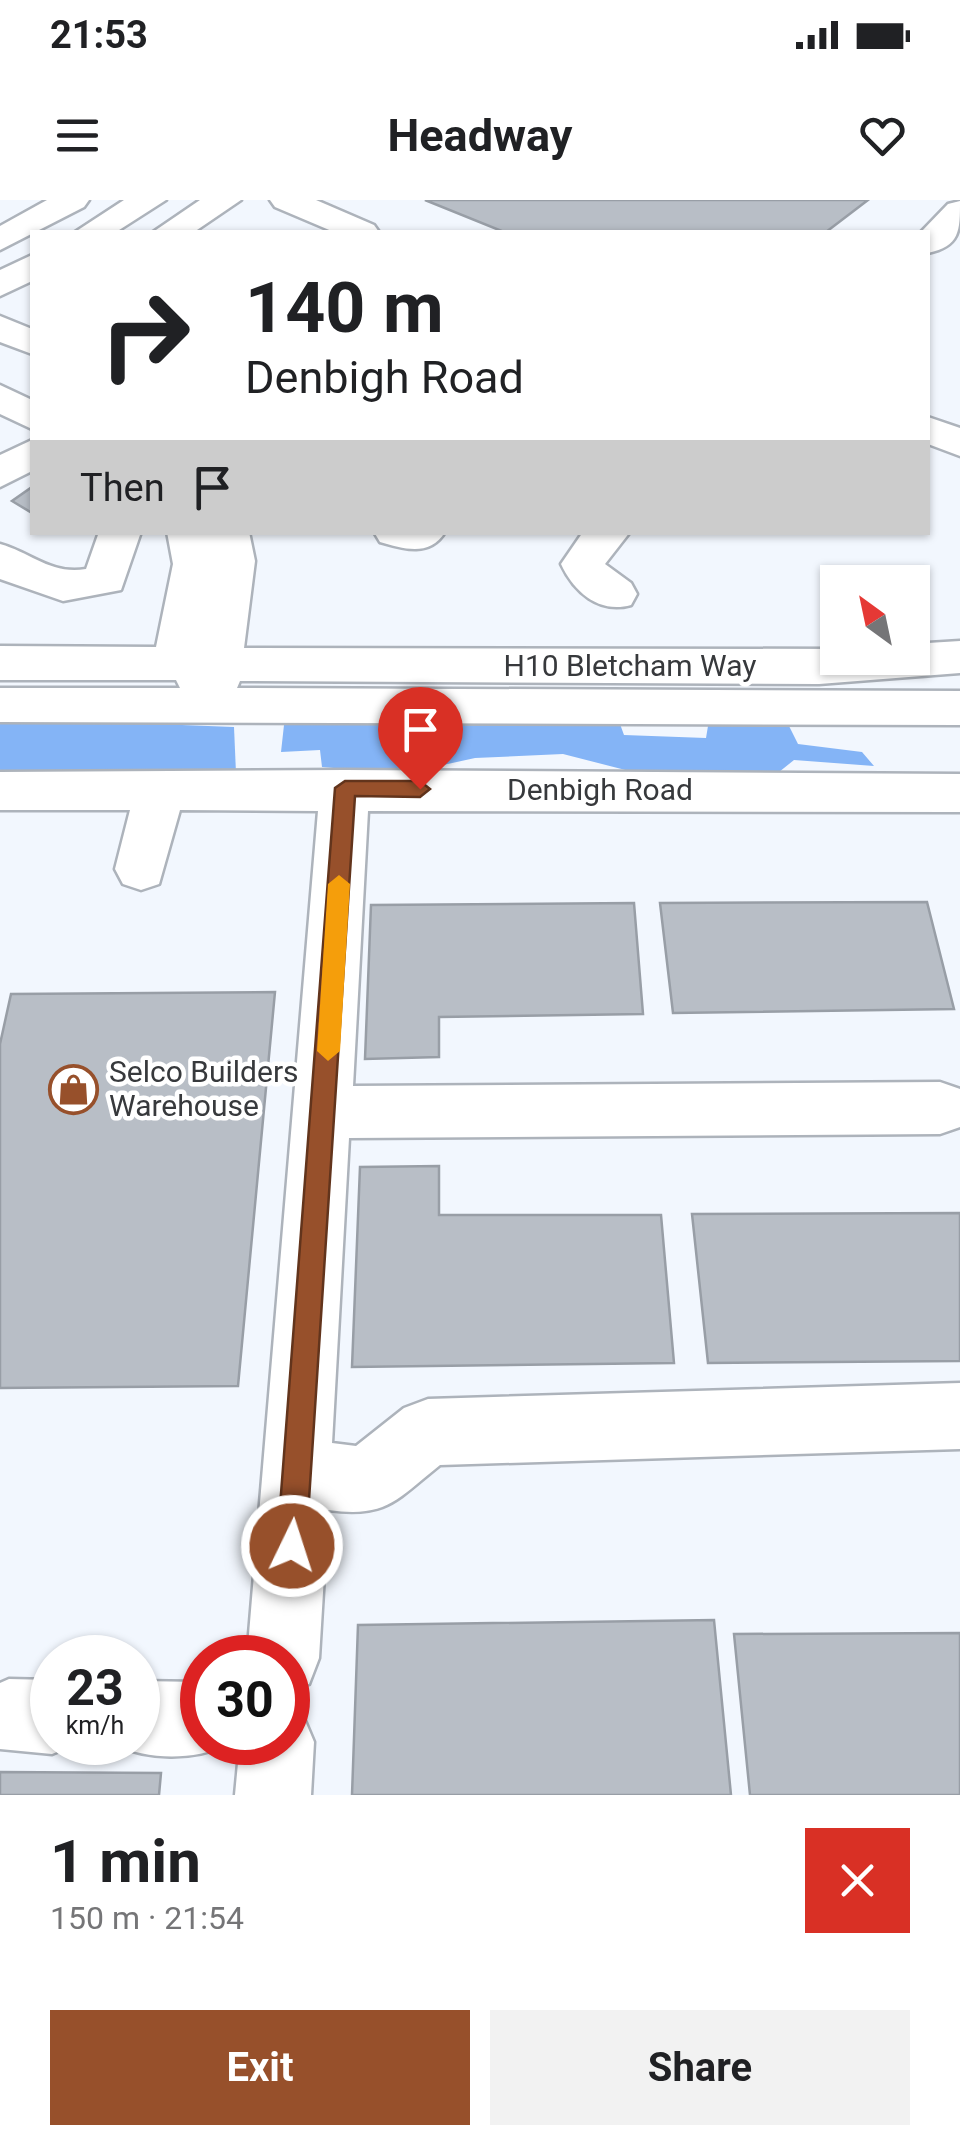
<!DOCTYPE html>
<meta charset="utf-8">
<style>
body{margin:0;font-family:Roboto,sans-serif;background:#f2f2f2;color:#202124;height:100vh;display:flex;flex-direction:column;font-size:38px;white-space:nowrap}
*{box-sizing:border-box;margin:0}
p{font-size:32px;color:#757577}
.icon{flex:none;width:55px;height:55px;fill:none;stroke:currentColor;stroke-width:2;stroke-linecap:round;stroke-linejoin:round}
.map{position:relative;height:1595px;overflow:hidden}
.side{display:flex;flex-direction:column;background:#fff;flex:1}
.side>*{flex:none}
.top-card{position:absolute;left:30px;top:30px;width:900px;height:305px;border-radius:0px;box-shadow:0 2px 8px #0004;background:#fff;color:#202124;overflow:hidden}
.needle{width:65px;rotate:327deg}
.buttons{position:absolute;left:820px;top:365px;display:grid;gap:20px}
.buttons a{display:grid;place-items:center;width:110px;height:110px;border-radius:0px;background:#fff;box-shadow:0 2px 8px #0004;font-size:50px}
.speed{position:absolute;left:30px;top:1435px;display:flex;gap:20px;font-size:50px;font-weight:700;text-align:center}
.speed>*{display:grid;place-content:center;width:130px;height:130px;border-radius:50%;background:#fff;box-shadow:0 2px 8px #0004;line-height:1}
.speed small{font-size:25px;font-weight:400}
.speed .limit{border:15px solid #d22;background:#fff;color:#111}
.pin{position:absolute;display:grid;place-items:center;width:85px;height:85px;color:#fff;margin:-102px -42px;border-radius:50% 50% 50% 0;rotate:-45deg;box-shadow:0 0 10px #0007}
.pin .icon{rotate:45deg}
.me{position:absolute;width:110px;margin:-55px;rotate:4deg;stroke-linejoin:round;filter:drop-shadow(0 0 8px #0008)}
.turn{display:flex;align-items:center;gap:35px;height:210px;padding:0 50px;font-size:45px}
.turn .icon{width:130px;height:130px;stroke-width:2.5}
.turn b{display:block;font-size:70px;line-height:85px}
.then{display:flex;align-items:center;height:95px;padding:0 50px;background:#0003;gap:20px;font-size:38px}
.round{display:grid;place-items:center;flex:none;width:105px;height:105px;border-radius:0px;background:#f2f2f2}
.summary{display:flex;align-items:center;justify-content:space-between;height:170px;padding:0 50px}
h1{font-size:60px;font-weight:700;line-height:75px}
.action{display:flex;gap:20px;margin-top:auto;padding:20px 50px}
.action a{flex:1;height:115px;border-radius:0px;background:#97502b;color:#fff;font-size:40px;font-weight:700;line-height:115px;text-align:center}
.action a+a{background:#f2f2f2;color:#202124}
.status{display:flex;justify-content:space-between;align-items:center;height:70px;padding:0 50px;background:#fff;direction:ltr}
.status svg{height:28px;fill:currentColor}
header{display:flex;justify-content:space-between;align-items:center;height:130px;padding:0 50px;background:#fff;font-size:45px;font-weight:700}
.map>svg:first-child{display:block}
.forest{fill:#84b4f6}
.building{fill:#b8bec6;stroke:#989ea6;stroke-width:2.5}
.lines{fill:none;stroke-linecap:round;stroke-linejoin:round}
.minor-casing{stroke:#adb3bb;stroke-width:5}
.minor{fill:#fff;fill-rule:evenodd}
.route{fill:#97502b;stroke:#62341c;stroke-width:2.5}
.slow{fill:#f59e0b}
.labels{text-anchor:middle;stroke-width:9;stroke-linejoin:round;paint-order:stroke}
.street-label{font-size:30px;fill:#37393c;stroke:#fff}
.poi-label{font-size:30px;fill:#37393c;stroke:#fff;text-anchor:start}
</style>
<div class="status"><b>21:53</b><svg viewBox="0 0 49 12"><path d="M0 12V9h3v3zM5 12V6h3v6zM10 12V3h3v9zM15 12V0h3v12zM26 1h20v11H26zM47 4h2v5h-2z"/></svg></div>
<header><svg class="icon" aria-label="menu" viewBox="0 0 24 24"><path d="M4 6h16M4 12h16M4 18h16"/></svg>Headway<svg class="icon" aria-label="heart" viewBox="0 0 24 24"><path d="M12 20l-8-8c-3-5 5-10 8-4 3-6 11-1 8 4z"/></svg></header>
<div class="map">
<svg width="960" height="1595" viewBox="0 0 960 1595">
<rect width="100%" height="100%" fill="#f2f7fe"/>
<g class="forest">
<polygon points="0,518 234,527 236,573 0,572"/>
<polygon points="620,524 624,535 706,538 708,526 788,524 798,544 862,552 874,566 794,560 779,572 641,574 563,554 475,558 425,569 380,572 322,567 320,550 281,552 284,525"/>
</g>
<g class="building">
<polygon points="425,0 868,0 826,32 504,32"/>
<polygon points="32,287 32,313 12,301"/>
<polygon points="927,702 954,809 673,813 660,703"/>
<polygon points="634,703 643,814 439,817 439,857 365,859 371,705"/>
<polygon points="275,792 238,1186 0,1188 0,844 11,794"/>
<polygon points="439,966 439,1015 661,1015 674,1163 352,1167 360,967"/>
<polygon points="960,1013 960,1161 708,1163 692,1014"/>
<polygon points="714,1420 731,1595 352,1595 358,1425"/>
<polygon points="960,1433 960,1595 750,1595 734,1434"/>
<polygon points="0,1572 161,1573 159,1595 0,1595"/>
</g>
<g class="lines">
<defs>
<g id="minor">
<polygon points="47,0 89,0 84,7 0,50 0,26"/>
<polygon points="124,0 166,0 116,32 75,32"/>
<polygon points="200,0 241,0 194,32 153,32"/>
<polygon points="270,0 316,0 374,25 379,32 334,32 275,7"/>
<path d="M960,1C960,31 960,46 928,53V32H921L948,4Z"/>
<polygon points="32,55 32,81 0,96 0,70"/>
<polygon points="0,116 32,129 32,154 0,142"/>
<polygon points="0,185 32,200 32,229 0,214"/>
<polygon points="928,217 960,228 960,256 928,244"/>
<polygon points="32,240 32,271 0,287 0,255"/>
<path d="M99,332H141L121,390L63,401L0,379V344C32,353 51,375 86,369Z"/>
<polygon points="167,332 249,332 255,361 244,448 838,449 838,458 912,458 912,444 960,441 960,473 819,484 240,481 237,488 960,491 960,525 0,522 0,488 180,488 176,480 0,480 0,446 156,447 173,364"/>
<path d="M374,332H445C430,357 404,349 380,342Z"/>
<path d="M583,332H630L605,364L631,383L637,394L631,405C599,414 574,392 561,364Z"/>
<path d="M345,570L960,574V612L368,611L353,886L940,882L960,889V927L940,934L349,938L332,1243L356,1246L404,1208L428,1199L960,1183V1249L440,1265C396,1300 387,1318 328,1310L319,1458L309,1484L288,1492V1458H247L318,611L180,610L159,684L141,690L123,684L115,669L130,610H0V572Z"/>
<polygon points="9,1479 52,1480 52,1542 78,1543 52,1554 0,1549 0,1483"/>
<path d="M138,1481L202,1482V1542L228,1545C191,1561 149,1560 112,1544L138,1542Z"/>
<polygon points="288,1509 303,1516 314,1542 311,1595 235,1595 240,1542 288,1542"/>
</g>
</defs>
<use href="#minor" class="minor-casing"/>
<use href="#minor" class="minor"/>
</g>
<polygon class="route" points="345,581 420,581 430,589 420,597 355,596 306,1346 302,1356 292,1360 281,1356 277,1346 335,588"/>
<polygon class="slow" points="339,675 350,684 340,851 328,861 317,851 328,684"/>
<defs>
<symbol id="shop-ring" viewBox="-11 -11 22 22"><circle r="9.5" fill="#fff" stroke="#97502b" stroke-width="1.5"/><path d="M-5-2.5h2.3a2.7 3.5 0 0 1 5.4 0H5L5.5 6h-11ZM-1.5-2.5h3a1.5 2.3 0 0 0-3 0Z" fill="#97502b"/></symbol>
</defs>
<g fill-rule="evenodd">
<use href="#shop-ring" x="46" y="862" width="55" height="55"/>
</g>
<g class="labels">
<g class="street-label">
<text x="630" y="476">H10 Bletcham Way</text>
<text x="600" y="600">Denbigh Road</text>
</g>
<g class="poi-label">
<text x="109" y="882">Selco Builders<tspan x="109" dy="34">Warehouse</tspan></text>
</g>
</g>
</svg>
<div class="buttons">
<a><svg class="needle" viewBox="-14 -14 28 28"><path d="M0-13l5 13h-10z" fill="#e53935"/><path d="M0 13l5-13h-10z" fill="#757577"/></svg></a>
</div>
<div class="speed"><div>23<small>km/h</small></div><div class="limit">30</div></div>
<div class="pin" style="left:420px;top:589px;background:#d93025"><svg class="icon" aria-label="arrive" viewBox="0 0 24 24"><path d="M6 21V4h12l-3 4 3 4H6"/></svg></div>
<svg class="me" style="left:292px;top:1346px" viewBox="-20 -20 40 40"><circle r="17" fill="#97502b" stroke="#fff" stroke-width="3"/><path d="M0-11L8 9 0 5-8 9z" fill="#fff"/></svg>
<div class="top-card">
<div class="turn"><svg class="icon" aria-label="right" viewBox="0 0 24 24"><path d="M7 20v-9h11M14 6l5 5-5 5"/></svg><div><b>140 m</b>Denbigh Road</div></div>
<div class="then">Then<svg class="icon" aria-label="arrive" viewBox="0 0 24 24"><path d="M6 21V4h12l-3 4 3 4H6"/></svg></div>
</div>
</div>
<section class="side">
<div class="summary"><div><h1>1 min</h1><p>150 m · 21:54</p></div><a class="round" style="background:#d93025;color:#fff"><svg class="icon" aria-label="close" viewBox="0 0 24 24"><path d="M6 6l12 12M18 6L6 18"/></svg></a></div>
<div class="action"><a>Exit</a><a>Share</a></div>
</section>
